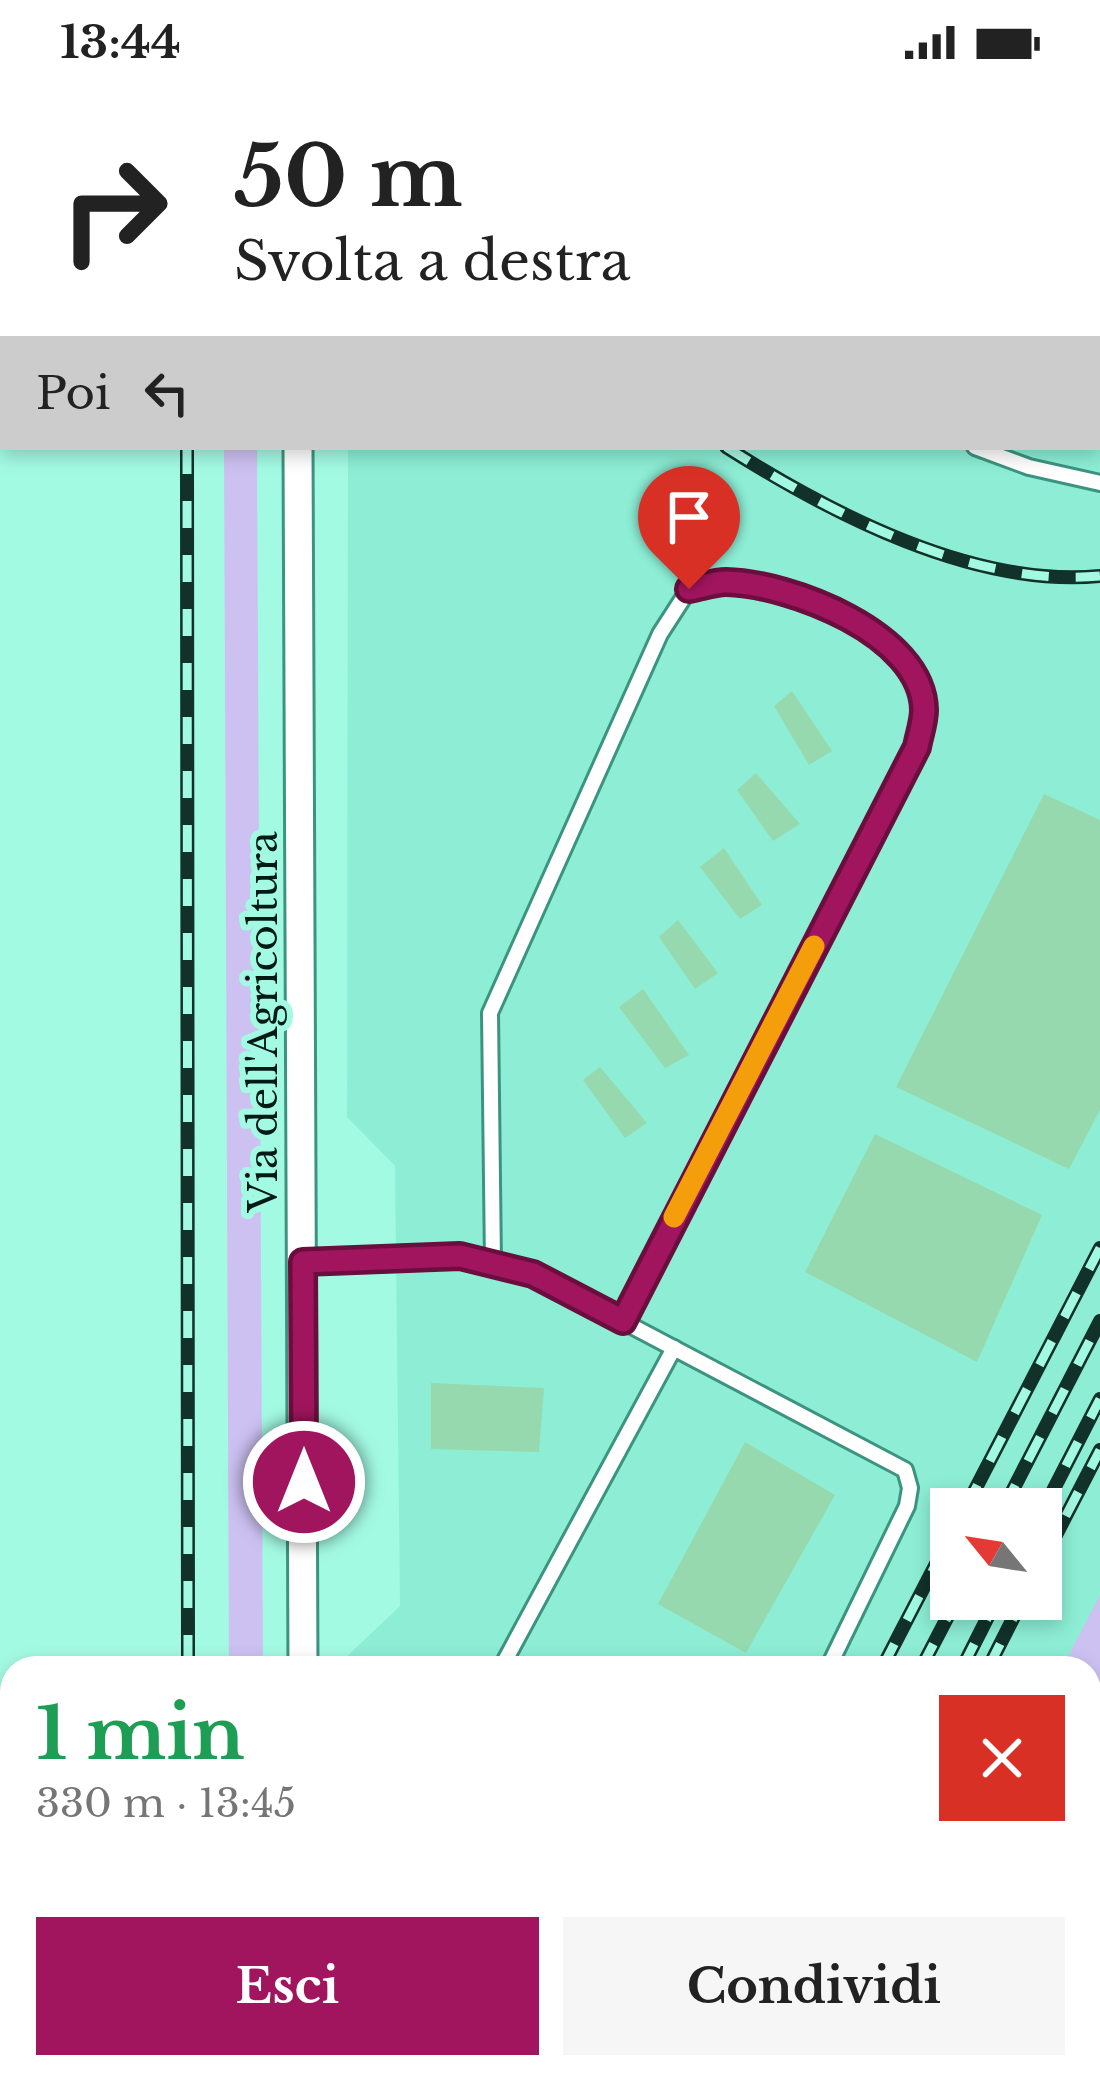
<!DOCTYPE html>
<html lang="it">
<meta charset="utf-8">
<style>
body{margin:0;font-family:"Libre Baskerville",serif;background:#f6f6f6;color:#222;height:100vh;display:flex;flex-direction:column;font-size:45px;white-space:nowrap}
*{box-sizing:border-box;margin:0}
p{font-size:39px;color:#767676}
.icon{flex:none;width:66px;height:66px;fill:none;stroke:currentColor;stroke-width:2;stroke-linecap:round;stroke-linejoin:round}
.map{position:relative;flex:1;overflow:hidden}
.sheet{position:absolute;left:0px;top:1572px;width:1101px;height:423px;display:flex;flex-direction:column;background:#fff;border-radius:36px 36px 0 0;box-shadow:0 6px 18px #0003}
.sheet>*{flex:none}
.top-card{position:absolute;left:0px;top:0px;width:1101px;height:366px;box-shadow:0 6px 18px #0003;background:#fff;color:#222;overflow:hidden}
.needle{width:78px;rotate:300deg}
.tools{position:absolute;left:930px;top:1404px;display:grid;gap:24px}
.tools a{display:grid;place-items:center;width:132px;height:132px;border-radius:0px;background:#fff;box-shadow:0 6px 18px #0003;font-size:60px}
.pin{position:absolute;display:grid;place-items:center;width:102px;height:102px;color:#fff;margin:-123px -51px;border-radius:50% 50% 50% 0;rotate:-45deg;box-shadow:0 0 12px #0007}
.pin .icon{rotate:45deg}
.me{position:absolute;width:132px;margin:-66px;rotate:0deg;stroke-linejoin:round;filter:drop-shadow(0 0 9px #0008)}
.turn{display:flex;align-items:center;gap:42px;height:252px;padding:0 36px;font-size:54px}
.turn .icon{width:156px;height:156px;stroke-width:2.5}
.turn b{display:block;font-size:84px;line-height:102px}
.then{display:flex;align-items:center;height:114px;padding:0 36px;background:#0003;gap:24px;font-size:45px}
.round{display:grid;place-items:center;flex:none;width:126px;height:126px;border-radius:0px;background:#f6f6f6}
.summary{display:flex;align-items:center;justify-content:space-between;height:204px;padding:0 36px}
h1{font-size:72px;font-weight:700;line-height:90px;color:#1e9e55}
.primary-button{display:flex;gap:24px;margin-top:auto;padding:24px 36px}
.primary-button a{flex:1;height:138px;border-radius:0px;background:#a1155e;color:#fff;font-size:48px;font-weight:700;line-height:138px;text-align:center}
.primary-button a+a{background:#f6f6f6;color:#222}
.status{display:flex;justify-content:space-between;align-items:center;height:84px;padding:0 60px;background:#fff;direction:ltr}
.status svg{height:33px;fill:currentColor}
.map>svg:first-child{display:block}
.built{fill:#8deed5;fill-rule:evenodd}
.green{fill:#cdc1f2}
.building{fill:#97d9ae}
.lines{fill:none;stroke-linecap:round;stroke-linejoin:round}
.service-casing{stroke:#3c9480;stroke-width:20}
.minor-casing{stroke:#3c9480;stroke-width:33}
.service{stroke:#fff;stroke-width:14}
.minor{stroke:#fff;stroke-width:27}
.rail-casing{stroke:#113129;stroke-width:14}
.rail{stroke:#a3fae3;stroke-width:9;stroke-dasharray:27;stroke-linecap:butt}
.route-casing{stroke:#690e3d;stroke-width:30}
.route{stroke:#a1155e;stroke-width:21}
.slow{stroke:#f59e0b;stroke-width:21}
.labels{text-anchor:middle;stroke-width:12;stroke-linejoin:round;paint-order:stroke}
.street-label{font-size:39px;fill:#001a14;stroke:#a3fae3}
</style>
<div class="status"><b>13:44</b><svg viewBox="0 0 49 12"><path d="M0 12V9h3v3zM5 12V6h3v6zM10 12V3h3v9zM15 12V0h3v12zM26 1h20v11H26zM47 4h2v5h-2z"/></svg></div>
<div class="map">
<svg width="1100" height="1993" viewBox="0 0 1100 1993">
<rect width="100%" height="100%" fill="#a3fae3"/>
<path class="built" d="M334,0H1100V1520L1066,1584H343L342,1577L400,1522L395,1082L347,1033L348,363H1098V3ZM951,1425H1041V1515H951Z"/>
<g class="green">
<polygon points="224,363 257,363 263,1584 229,1584"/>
<polygon points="1100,1511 1100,1993 864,1993 855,1988 857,1983 1089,1983 1089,1584 1062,1584"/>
</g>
<g class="building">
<polygon points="792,607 832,667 809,681 774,622"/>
<polygon points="756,689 800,740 773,757 737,706"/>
<polygon points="1044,710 1100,736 1100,1026 1069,1085 896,1003"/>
<polygon points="724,764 762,821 740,835 700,783"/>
<polygon points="678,836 718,889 695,905 659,853"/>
<polygon points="643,905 689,971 665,984 619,923"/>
<polygon points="600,983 647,1039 625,1054 583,996"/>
<polygon points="875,1050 1042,1131 977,1278 805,1188"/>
<polygon points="431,1299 544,1304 539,1368 431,1365"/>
<polygon points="745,1358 835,1411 746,1569 658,1520"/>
</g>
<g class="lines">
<defs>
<g id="service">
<polyline points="872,3 873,0"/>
<polyline points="975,363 1029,383 1100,399"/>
<polyline points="303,1177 460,1172 533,1190 905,1386 910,1404 907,1422 828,1584"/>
<path d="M493,1180L490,929L660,550L689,505C762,490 833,515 888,564C906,580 924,600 924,626C924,638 919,652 917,663L623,1237"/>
<polyline points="501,1584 674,1264"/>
</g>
<g id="minor">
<polyline points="298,3 298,0"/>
<polyline points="298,363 303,1584"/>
<polyline points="717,1983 736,1993"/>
</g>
</defs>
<use href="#service" class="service-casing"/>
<use href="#minor" class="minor-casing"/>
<use href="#service" class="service"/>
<use href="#minor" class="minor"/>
<defs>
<g id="rail">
<polyline points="187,0 187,3"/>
<polyline points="437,0 438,3"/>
<polyline points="187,363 188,1584"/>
<path d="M726,363C830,429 973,504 1100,492"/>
<polyline points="965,1425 1100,1164"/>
<polyline points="1003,1425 1100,1237"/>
<polyline points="1041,1430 1100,1315"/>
<polyline points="1041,1480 1100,1366"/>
<polyline points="882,1584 951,1451"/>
<polyline points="921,1584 957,1515"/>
<polyline points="962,1584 997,1515"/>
<polyline points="988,1584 1023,1515"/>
<polyline points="188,1983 188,1993"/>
</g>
</defs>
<use href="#rail" class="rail-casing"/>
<use href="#rail" class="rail"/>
</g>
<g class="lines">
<defs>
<path id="route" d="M304,1398L303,1178L460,1172L533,1190L623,1237L917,663C919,652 924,638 924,626C923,550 789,499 726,498C714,498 701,503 689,505"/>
</defs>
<use href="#route" class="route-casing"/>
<use href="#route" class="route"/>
<polyline class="slow" points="674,1133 814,862"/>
</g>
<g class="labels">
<g class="street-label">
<text transform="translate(263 938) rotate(-90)" y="14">Via dell'Agricoltura</text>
</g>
</g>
</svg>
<div class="tools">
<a><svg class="needle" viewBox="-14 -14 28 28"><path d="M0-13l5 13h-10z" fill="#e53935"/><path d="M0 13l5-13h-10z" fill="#767676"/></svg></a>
</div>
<div class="pin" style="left:689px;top:505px;background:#d93025"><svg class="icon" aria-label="arrive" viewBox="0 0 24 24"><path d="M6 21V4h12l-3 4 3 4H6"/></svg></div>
<svg class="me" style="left:304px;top:1398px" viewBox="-20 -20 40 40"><circle r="17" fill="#a1155e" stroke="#fff" stroke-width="3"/><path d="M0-11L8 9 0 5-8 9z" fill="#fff"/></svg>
<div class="top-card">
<div class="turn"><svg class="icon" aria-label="right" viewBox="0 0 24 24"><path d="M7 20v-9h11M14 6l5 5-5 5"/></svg><div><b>50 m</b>Svolta a destra</div></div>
<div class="then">Poi<svg class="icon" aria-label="left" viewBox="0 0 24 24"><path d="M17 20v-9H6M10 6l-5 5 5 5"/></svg></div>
</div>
<section class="sheet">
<div class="summary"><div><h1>1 min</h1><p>330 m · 13:45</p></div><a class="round" style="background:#d93025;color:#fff"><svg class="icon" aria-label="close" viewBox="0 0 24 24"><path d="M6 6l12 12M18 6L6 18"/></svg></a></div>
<div class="primary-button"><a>Esci</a><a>Condividi</a></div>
</section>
</div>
